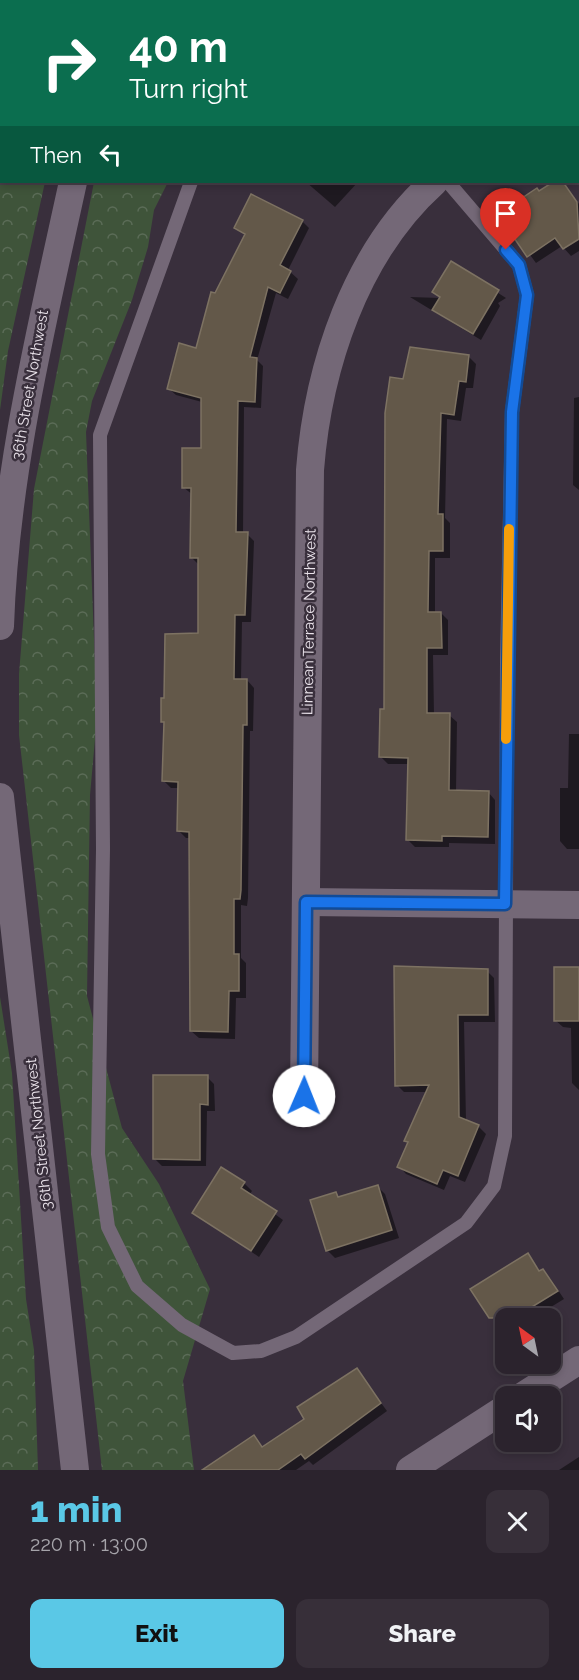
<!DOCTYPE html>
<meta charset="utf-8">
<style>
body{margin:0;font-family:Raleway,sans-serif;background:#372f39;color:#f1f3f6;height:100vh;display:flex;flex-direction:column;font-size:22px;white-space:nowrap}
*{box-sizing:border-box;margin:0}
p{font-size:20px;color:#a6a4aa}
.icon{flex:none;width:33px;height:33px;fill:none;stroke:currentColor;stroke-width:2;stroke-linecap:round;stroke-linejoin:round}
.map{position:relative;height:1470px;overflow:hidden}
.side{display:flex;flex-direction:column;background:#2b232d;flex:1}
.side>*{flex:none}
.banner{position:absolute;left:0px;top:0px;width:579px;height:183px;box-shadow:0 3px 9px #0003,0 0 0 2px #474049;background:#0b6e4f;color:#fff;overflow:hidden}
.needle{width:39px;rotate:327deg}
.fabs{position:absolute;left:495px;top:1308px;display:grid;gap:12px}
.fabs a{display:grid;place-items:center;width:66px;height:66px;border-radius:12px;background:#2b232d;box-shadow:0 3px 9px #0003,0 0 0 2px #474049;font-size:30px}
.pin{position:absolute;display:grid;place-items:center;width:51px;height:51px;color:#fff;margin:-62px -26px;border-radius:50% 50% 50% 0;rotate:-45deg;box-shadow:0 0 6px #0007}
.pin .icon{rotate:45deg}
.me{position:absolute;width:66px;margin:-33px;rotate:1deg;stroke-linejoin:round;filter:drop-shadow(0 0 4px #0008)}
.turn{display:flex;align-items:center;gap:21px;height:126px;padding:0 30px;font-size:27px}
.turn .icon{width:78px;height:78px;stroke-width:2.5}
.turn b{display:block;font-size:42px;line-height:51px}
.then{display:flex;align-items:center;height:57px;padding:0 30px;background:#0003;gap:12px;font-size:22px}
.round{display:grid;place-items:center;flex:none;width:63px;height:63px;border-radius:12px;background:#372f39}
.head{display:flex;align-items:center;justify-content:space-between;height:102px;padding:0 30px}
h1{font-size:36px;font-weight:800;line-height:45px;color:#5ac8e6}
.button{display:flex;gap:12px;margin-top:auto;padding:12px 30px}
.button a{flex:1;height:69px;border-radius:12px;background:#5ac8e6;color:#111;font-size:24px;font-weight:800;line-height:69px;text-align:center}
.button a+a{background:#372f39;color:#f1f3f6}
.map>svg:first-child{display:block}
.forest{fill:url(#forest-crowns)}
.shadow{fill:#0007}
.building{fill:#635849;stroke:#7d7262;stroke-width:1.5}
.lines{fill:none;stroke-linecap:round;stroke-linejoin:round}
.lane{stroke:#746877;stroke-width:14}
.street{stroke:#746877;stroke-width:28}
.route-casing{stroke:#114b97;stroke-width:15}
.route{stroke:#1a73e8;stroke-width:10}
.slow{stroke:#f59e0b;stroke-width:10}
.labels{text-anchor:middle;stroke-width:5;stroke-linejoin:round;paint-order:stroke}
.street-label{font-size:15px;fill:#eae3eb;stroke:#392f3c}
</style>
<div class="map">
<svg width="579" height="1470" viewBox="0 0 579 1470">
<defs>
<pattern id="forest-crowns" width="20" height="18" patternUnits="userSpaceOnUse" patternTransform="scale(1.5)"><rect width="20" height="18" fill="#3f543a"/><path d="M2 6a3 3 0 1 1 6 0M12 15a3 3 0 1 1 6 0" fill="none" stroke="#5b6c57"/></pattern>
</defs>
<rect width="100%" height="100%" fill="#392f3c"/>
<g class="forest">
<polygon points="0,0 87,0 2,2 2,182 45,182 8,351 0,410"/>
<polygon points="149,0 307,0 148,1"/>
<polygon points="94,182 168,182 154,210 148,247 132,300 92,401 86,432 97,717 90,795 87,996 122,1128 159,1184 210,1289 183,1381 194,1470 102,1470 19,735 19,674 34,489"/>
<polygon points="0,997 12,1073 26,1299 34,1350 38,1470 0,1470"/>
</g>
<g class="shadow">
<polygon points="448,0 480,0 481,2 444,2"/>
<polygon points="490,0 579,0 579,33 578,2 486,2"/>
<polygon points="306,182 358,182 335,207"/>
<polygon points="556,182 562,182 579,204 579,251 571,256 562,246 536,263 500,214"/>
<polygon points="302,221 309,228 288,270 298,279 288,299 276,293 257,360 263,366 261,408 244,407 243,534 247,534 254,541 251,622 242,622 241,680 247,680 254,688 253,731 250,731 248,898 247,906 241,905 241,958 246,963 246,998 236,998 235,1039 199,1038 191,1031 190,838 186,838 179,831 180,788 171,788 164,781 165,724 162,721 166,699 200,635 200,566 192,558 193,495 183,487 203,449 202,402 176,395 168,388 197,350 216,295 246,236 236,227"/>
<polygon points="451,263 506,298 498,303 500,306 481,340 410,297 440,298 434,292"/>
<polygon points="469,357 476,364 473,388 466,388 461,421 447,419 445,518 450,523 450,558 435,558 435,613 441,613 448,620 448,655 433,655 434,715 449,715 457,722 456,792 488,792 495,800 495,844 449,843 449,847 415,847 408,840 409,764 388,764 381,757 405,380"/>
<polygon points="579,397 579,490 573,485 574,398"/>
<polygon points="569,734 579,734 579,849 567,849 560,841 560,788 568,788"/>
<polygon points="579,969 579,1090 572,1083 571,1028 563,1027 555,1020"/>
<polygon points="487,971 494,978 495,1022 464,1022 466,1121 479,1127 486,1134 465,1182 450,1176 444,1190 406,1174 399,1166 409,1143 406,1141 427,1092 404,1092 397,1085"/>
<polygon points="207,1077 214,1084 215,1111 207,1111 206,1166 162,1166 155,1159"/>
<polygon points="222,1169 244,1183 252,1191 249,1195 283,1220 259,1257 194,1212"/>
<polygon points="378,1187 385,1194 399,1238 335,1258 327,1250 336,1194 340,1198"/>
<polygon points="527,1255 541,1272 550,1278 564,1299 533,1318 506,1318 506,1339 473,1289"/>
<polygon points="356,1369 387,1411 313,1465 309,1461 296,1470 221,1470 254,1437 263,1448 306,1419"/>
<polygon points="579,1457 579,1470 559,1470"/>
</g>
<g class="building">
<polygon points="553,182 563,182 577,202 579,239 563,249 555,238 527,257 498,214 537,188 539,191"/>
<polygon points="251,194 303,220 280,265 291,271 280,293 268,287 250,357 257,358 255,402 238,401 236,532 248,532 245,615 235,615 234,679 247,679 247,725 243,725 241,890 240,899 234,899 234,954 239,954 239,991 229,991 228,1032 190,1031 189,832 177,831 178,782 162,781 164,722 161,722 161,698 164,698 165,634 198,633 198,558 190,558 191,488 182,488 182,448 201,448 201,398 167,389 179,343 196,348 211,292 215,293 245,234 234,228"/>
<polygon points="451,261 499,290 473,334 432,310 440,297 432,292"/>
<polygon points="410,347 469,355 466,382 459,381 454,415 441,413 438,514 443,514 443,551 429,551 428,612 441,612 442,648 427,648 427,713 450,713 449,790 489,791 488,837 442,836 442,841 406,840 408,758 379,757 380,709 384,709 385,413 390,377 403,379"/>
<polygon points="394,966 488,969 488,1015 458,1015 459,1117 479,1125 458,1176 443,1170 437,1184 397,1167 408,1142 404,1141 429,1085 395,1086"/>
<rect x="554" y="967" width="25" height="54"/>
<polygon points="153,1075 208,1075 208,1105 200,1104 200,1160 153,1159"/>
<polygon points="221,1167 245,1182 241,1188 277,1211 251,1251 192,1213"/>
<polygon points="378,1185 392,1230 326,1251 310,1200 336,1192 338,1197"/>
<polygon points="528,1253 539,1271 543,1269 558,1291 514,1318 489,1318 470,1289"/>
<polygon points="357,1368 381,1403 305,1459 301,1454 278,1470 202,1470 254,1435 262,1447 304,1419 297,1407"/>
</g>
<g class="lines">
<g class="lane">
<polyline points="338,2 340,0"/>
<polyline points="191,182 100,435 103,849 98,1154 108,1227 137,1286 182,1325 233,1353 261,1351 296,1337 466,1223 494,1186 505,1136 507,662 512,412 527,295 519,265 448,182"/>
</g>
<g class="street">
<polyline points="121,2 121,0"/>
<polyline points="578,98 579,97"/>
<path d="M0,626C5,475 41,329 73,182"/>
<polyline points="0,797 75,1470"/>
<polyline points="306,902 579,905"/>
<path d="M304,1096L310,470C318,367 355,253 434,182"/>
<polyline points="523,1396 579,1360"/>
<polyline points="410,1470 506,1408"/>
</g>
</g>
<g class="lines">
<defs>
<polyline id="route" points="304,1096 306,902 505,904 512,412 527,295 519,265 506,250"/>
</defs>
<use href="#route" class="route-casing"/>
<use href="#route" class="route"/>
<polyline class="slow" points="506,739 509,529"/>
</g>
<g class="labels">
<g class="street-label">
<text transform="translate(30 385) rotate(-80)" y="5">36th Street Northwest</text>
<text transform="translate(309 622) rotate(-89)" y="5">Linnean Terrace Northwest</text>
<text transform="translate(39 1134) rotate(-96)" y="5">36th Street Northwest</text>
</g>
</g>
</svg>
<div class="fabs">
<a><svg class="needle" viewBox="-14 -14 28 28"><path d="M0-13l5 13h-10z" fill="#e53935"/><path d="M0 13l5-13h-10z" fill="#a6a4aa"/></svg></a>
<a><svg class="icon" aria-label="sound" viewBox="0 0 24 24"><path d="M4 9h4l5-4v14l-5-4H4zM17 9q2 3 0 6"/></svg></a>
</div>
<div class="pin" style="left:506px;top:250px;background:#d93025"><svg class="icon" aria-label="arrive" viewBox="0 0 24 24"><path d="M6 21V4h12l-3 4 3 4H6"/></svg></div>
<svg class="me" style="left:304px;top:1096px" viewBox="-20 -20 40 40"><circle r="19" fill="#fff"/><path d="M0-13L10 11 0 6-10 11z" fill="#1a73e8"/></svg>
<div class="banner">
<div class="turn"><svg class="icon" aria-label="right" viewBox="0 0 24 24"><path d="M7 20v-9h11M14 6l5 5-5 5"/></svg><div><b>40 m</b>Turn right</div></div>
<div class="then">Then<svg class="icon" aria-label="left" viewBox="0 0 24 24"><path d="M17 20v-9H6M10 6l-5 5 5 5"/></svg></div>
</div>
</div>
<section class="side">
<div class="head"><div><h1>1 min</h1><p>220 m · 13:00</p></div><a class="round"><svg class="icon" aria-label="close" viewBox="0 0 24 24"><path d="M6 6l12 12M18 6L6 18"/></svg></a></div>
<div class="button"><a>Exit</a><a>Share</a></div>
</section>
